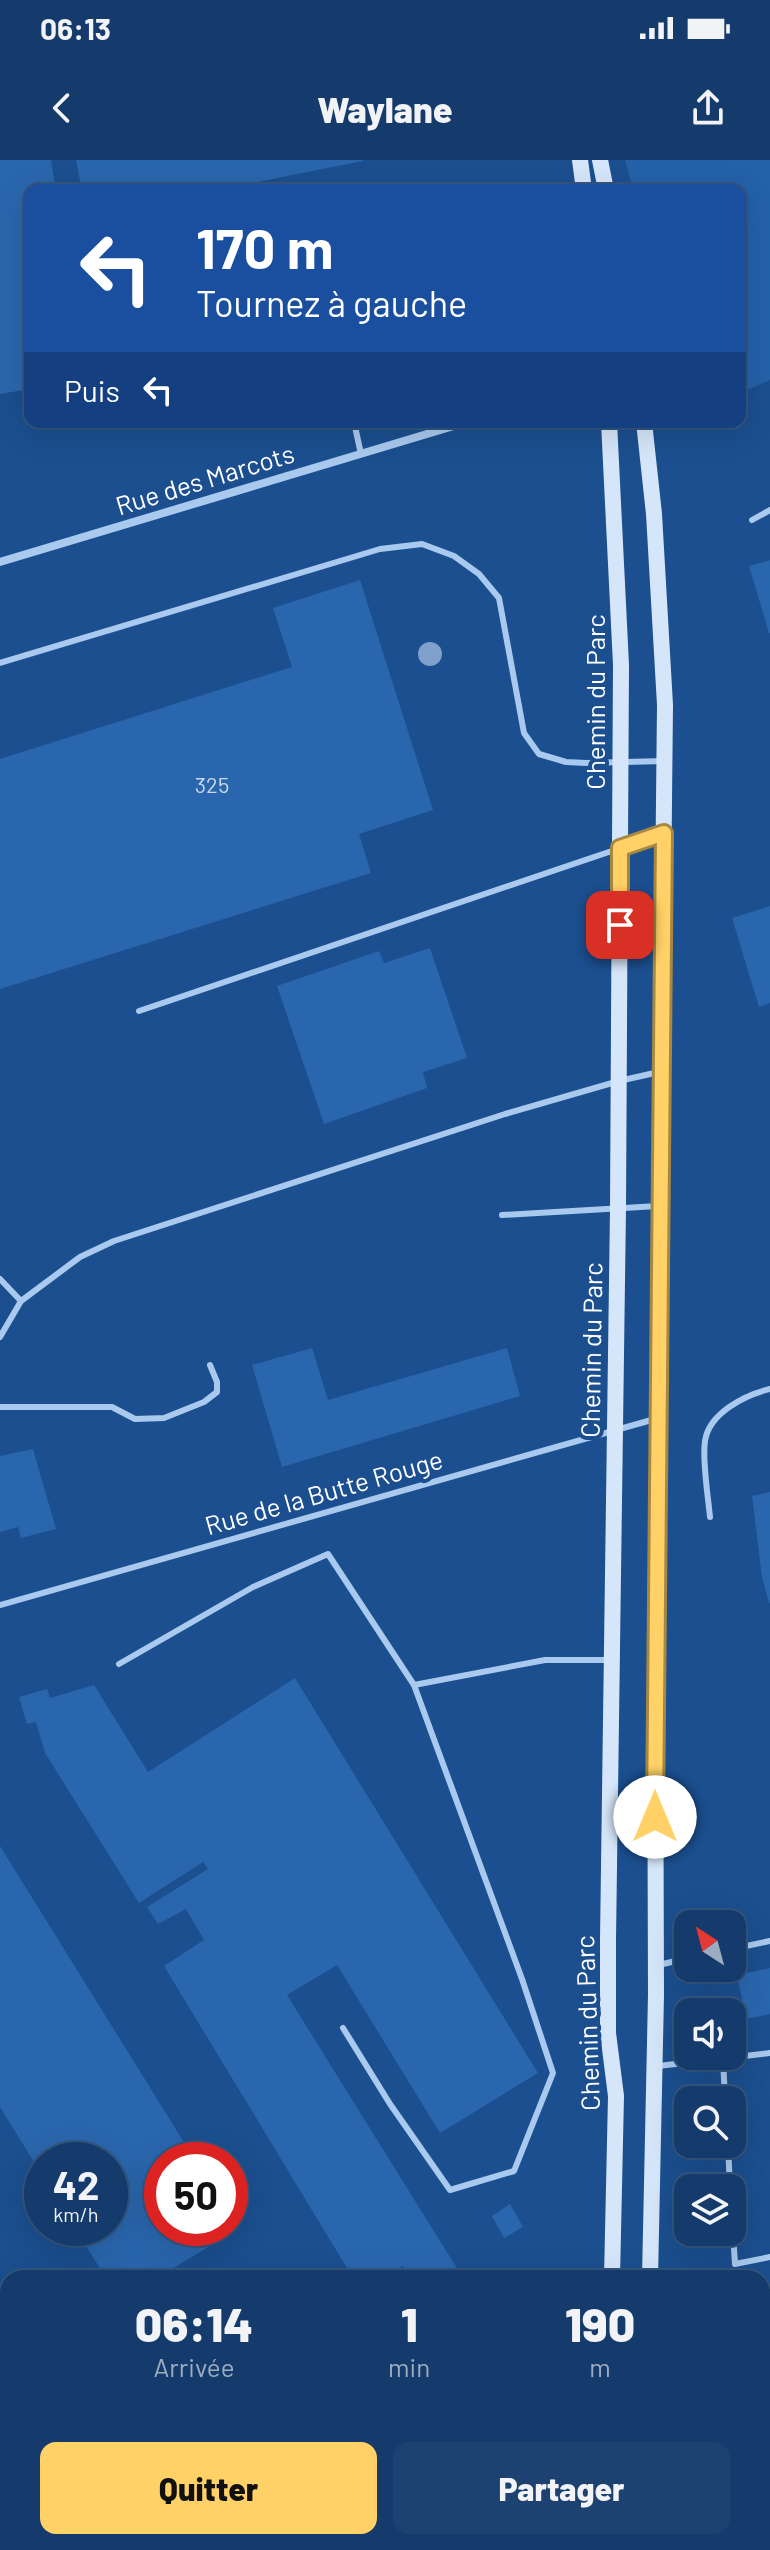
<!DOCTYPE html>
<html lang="fr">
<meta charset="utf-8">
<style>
body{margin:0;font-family:Barlow,sans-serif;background:#1d4271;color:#f1f3f6;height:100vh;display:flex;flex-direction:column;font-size:30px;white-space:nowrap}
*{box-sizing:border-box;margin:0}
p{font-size:26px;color:#9dadc1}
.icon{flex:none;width:44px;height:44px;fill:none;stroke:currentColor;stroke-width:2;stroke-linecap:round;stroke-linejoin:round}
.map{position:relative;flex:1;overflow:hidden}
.panel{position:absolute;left:0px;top:2110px;width:770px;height:280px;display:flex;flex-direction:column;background:#143b6b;border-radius:24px 24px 0 0;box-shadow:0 8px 32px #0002,0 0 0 2px #33557e}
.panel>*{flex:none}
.top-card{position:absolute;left:24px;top:24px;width:722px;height:244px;border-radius:16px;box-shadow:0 8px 32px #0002,0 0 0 2px #33557e;background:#1a4fa0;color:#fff;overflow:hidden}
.needle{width:52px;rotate:324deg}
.controls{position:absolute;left:674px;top:1750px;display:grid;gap:16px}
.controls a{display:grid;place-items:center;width:72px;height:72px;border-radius:16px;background:#143b6b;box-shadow:0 8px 32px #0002,0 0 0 2px #33557e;font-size:40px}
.speed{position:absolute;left:24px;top:1982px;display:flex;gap:16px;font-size:40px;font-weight:700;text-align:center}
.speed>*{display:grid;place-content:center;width:104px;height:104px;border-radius:50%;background:#143b6b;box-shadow:0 8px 32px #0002,0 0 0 2px #33557e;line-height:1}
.speed small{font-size:20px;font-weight:400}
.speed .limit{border:12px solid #d22;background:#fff;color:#111}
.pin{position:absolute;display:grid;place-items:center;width:68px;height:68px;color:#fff;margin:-34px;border-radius:16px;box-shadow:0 4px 12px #0006}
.me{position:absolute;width:88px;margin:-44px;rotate:0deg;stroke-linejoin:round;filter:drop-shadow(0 0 6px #0008)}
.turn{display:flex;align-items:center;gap:28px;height:168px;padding:0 40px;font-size:36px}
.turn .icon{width:104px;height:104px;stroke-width:2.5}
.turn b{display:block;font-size:56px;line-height:68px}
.then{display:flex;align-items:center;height:76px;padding:0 40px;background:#0003;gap:16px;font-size:30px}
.eta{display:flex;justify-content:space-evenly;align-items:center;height:136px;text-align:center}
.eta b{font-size:48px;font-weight:800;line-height:56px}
.primary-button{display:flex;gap:16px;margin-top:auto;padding:16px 40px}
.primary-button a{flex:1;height:92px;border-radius:16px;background:#ffd166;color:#111;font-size:32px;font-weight:800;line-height:92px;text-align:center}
.primary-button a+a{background:#1d4271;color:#f1f3f6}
.status{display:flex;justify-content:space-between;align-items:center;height:56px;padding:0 40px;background:#143b6b;direction:ltr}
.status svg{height:22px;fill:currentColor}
header{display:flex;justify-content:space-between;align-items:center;height:104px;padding:0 40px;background:#143b6b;font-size:36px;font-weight:800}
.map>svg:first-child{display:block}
.green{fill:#2461a8}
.building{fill:#2a66ad}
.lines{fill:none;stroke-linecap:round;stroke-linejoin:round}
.service{stroke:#a9c9ee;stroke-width:6}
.minor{stroke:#a9c9ee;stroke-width:8}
.secondary{stroke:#d6e6fa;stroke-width:16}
.tree{fill:#7ea0ca}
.route-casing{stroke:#a68842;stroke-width:20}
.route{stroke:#ffd166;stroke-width:14}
.labels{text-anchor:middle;stroke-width:8;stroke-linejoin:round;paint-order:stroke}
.number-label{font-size:22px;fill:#cad9ea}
.street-label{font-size:26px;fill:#fff;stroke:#1b4f8f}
</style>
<div class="status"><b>06:13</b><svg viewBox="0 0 49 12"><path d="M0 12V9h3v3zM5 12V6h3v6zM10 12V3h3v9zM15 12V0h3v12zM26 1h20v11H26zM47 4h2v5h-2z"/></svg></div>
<header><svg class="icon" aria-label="back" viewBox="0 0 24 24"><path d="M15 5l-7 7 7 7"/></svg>Waylane<svg class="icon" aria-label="share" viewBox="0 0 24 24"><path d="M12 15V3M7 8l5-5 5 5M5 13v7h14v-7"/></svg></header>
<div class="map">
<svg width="770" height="2390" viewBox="0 0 770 2390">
<rect width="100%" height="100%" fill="#1b4f8f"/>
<polygon class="green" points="625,0 770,0 770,220 740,233 740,30 633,30"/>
<g class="building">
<polygon points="0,0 51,0 56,30 30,30 30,229 0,234"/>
<polygon points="76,0 363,0 363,1 248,24 249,30 82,30"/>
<polygon points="770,400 770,473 769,473 749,406"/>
<polygon points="360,420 433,650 359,674 371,713 0,829 0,599 292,507 273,448"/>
<polygon points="770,746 770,843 759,847 732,758"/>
<polygon points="430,788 467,898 423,912 427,928 324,964 277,826 379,791 384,803"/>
<polygon points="312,1188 328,1240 507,1188 520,1236 282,1307 252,1205"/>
<polygon points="33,1289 56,1369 21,1378 18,1367 0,1372 0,1296"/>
<polygon points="770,1332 770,1443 769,1443 762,1417 752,1336"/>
<polygon points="295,1518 538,1913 440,1973 337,1805 287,1835 463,2118 411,2118 403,2106 383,2118 353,2118 164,1806 204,1780 186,1749 158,1764 147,1747 208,1709 203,1702 139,1743 45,1593 36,1562 27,1564 19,1537 47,1529 50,1538 94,1525 148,1612"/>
<polygon points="0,1686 195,2000 162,2000 162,2068 230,2068 230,2055 238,2069 157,2118 106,2118 75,2068 110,2068 110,2000 42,2000 42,2015 0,1947"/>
<polygon points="770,1808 770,1854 746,1859 737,1815"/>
<polygon points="510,2044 523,2067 504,2078 492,2056"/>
<polygon points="770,2156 770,2250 762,2252 762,2157"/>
</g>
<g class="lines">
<g class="service">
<polyline points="354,262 361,294"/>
<polyline points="752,360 770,350"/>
<polyline points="0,503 380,389 422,384 454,396 479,414 499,438 524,573 539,594 566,602 586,603 664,601"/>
<polyline points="139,851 662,674"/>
<polyline points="502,1055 658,1046"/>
<polyline points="0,1119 21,1141"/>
<polyline points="0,1177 21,1141 80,1097 114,1081 505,954 619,921 659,912"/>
<polyline points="0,1247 112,1247 135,1259 164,1258 204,1242 217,1232 217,1222 210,1205"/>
<path d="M710,1357C708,1336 702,1300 705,1281C709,1253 745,1235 770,1229"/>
<polyline points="0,1445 655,1259"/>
<polyline points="119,1504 253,1427 328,1394 414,1525 545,1500 612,1500"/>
<polyline points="732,1789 770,1781"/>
<polyline points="659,1805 688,1798"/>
<polyline points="343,1868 390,1944 450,2030 514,2011 553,1913 522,1819 414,1525"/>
<polyline points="723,1898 725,1940"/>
<polyline points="658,1906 770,1893"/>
<polyline points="728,1984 730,2028"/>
<polyline points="732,2057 735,2104 770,2097"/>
<polyline points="0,2324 8,2337"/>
<polyline points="35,2382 39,2390"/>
<polyline points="385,2382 390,2390"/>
</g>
<polyline class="minor" points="0,402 467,262"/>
<g class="secondary">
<polyline points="580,0 584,30"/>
<polyline points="600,0 606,30"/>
<polyline points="609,262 621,505 618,1048 608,1780 608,1873 616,1936 612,2118"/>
<polyline points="644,262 654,354 665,545 655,1508 656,1835 650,2118"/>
<polyline points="652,2382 653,2390"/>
<polyline points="609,2390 610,2382"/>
</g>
</g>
<circle class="tree" cx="430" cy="494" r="12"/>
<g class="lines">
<defs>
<polyline id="route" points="620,765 620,688 664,673 655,1657"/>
</defs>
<use href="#route" class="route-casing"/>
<use href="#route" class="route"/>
</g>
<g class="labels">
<g class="number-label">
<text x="212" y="633">325</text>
</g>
<g class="street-label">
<text transform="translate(205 320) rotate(-17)" y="9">Rue des Marcots</text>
<text transform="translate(596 542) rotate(-90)" y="9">Chemin du Parc</text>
<text transform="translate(592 1190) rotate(-89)" y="9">Chemin du Parc</text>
<text transform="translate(324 1333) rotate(-16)" y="9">Rue de la Butte Rouge</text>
<text transform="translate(588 1863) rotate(-92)" y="9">Chemin du Parc</text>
</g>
</g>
</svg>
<div class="controls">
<a><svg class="needle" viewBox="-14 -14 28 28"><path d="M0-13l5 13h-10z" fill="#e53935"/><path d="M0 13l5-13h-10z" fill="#9dadc1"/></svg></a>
<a><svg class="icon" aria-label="sound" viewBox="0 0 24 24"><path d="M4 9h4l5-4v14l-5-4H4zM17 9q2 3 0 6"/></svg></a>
<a><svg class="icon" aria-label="search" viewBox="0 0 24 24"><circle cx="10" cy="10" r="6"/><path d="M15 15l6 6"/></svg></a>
<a><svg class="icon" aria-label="layers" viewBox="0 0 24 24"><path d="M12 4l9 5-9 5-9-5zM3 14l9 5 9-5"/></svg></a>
</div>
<div class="speed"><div>42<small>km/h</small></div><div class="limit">50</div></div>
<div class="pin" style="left:620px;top:765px;background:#d93025"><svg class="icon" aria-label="arrive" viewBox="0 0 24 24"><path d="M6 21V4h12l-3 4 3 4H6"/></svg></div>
<svg class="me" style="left:655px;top:1657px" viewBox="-20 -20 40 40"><circle r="19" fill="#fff"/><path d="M0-13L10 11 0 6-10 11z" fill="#ffd166"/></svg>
<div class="top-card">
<div class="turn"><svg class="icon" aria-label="left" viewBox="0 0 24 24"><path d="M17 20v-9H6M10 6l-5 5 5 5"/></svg><div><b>170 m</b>Tournez à gauche</div></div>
<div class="then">Puis<svg class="icon" aria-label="left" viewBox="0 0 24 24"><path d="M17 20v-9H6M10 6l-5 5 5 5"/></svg></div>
</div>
<section class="panel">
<div class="eta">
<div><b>06:14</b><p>Arrivée</p></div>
<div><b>1</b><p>min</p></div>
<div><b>190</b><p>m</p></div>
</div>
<div class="primary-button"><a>Quitter</a><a>Partager</a></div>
</section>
</div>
